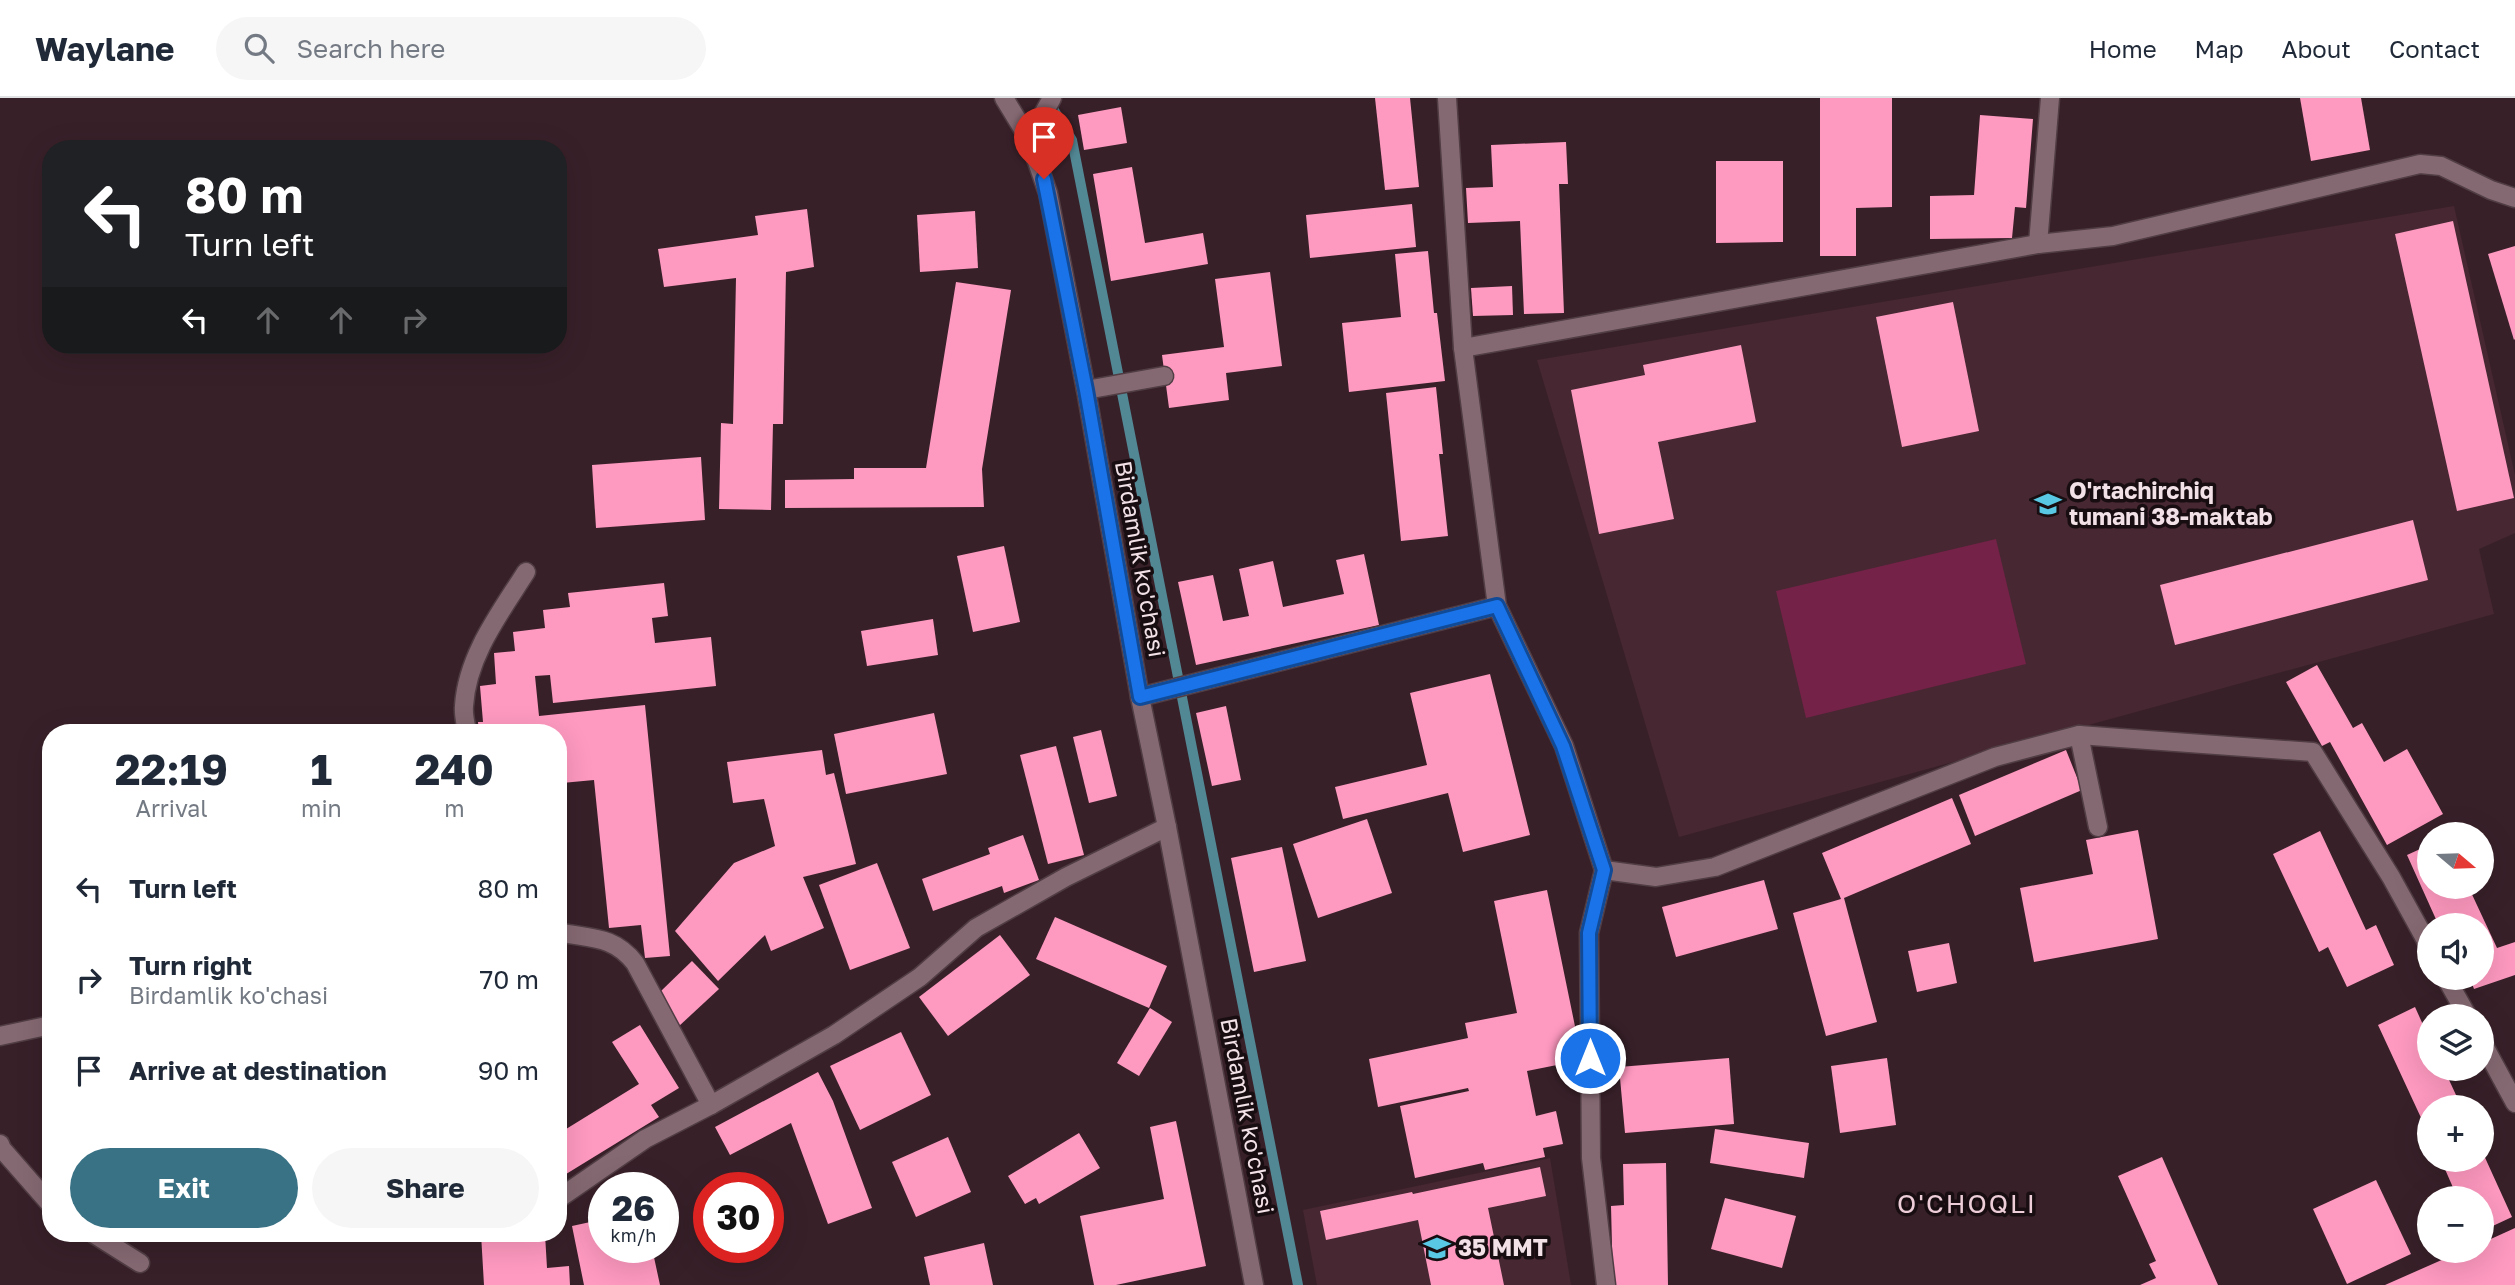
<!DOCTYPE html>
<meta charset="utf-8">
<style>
body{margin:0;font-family:"Golos Text",sans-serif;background:#f6f6f7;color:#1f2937;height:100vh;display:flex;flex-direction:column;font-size:26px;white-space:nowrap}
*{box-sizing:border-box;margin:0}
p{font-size:23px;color:#747a83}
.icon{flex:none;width:38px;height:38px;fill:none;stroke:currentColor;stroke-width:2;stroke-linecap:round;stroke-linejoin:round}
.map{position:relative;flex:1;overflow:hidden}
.sheet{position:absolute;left:42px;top:626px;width:525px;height:518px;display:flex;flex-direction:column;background:#fff;border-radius:28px;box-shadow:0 7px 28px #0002}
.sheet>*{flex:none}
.top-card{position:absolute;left:42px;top:42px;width:525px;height:214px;border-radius:28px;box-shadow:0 7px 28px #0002;background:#202124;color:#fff;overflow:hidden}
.needle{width:46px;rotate:109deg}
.fabs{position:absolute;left:2417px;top:724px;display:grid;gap:14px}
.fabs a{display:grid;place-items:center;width:77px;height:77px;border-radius:50%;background:#fff;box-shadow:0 7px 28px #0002;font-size:35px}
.speed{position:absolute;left:588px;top:1074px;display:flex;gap:14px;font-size:35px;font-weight:700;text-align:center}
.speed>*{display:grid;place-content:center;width:91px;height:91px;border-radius:50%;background:#fff;box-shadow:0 7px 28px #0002;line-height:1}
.speed small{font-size:18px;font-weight:400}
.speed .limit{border:10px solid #d22;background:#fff;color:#111}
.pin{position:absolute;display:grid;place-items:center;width:60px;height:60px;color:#fff;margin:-72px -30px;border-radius:50% 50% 50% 0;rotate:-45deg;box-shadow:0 0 7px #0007}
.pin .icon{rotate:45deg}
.me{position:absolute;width:77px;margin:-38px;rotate:0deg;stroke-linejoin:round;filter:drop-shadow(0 0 5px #0008)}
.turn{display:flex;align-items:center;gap:24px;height:147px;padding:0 28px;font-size:32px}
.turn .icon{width:91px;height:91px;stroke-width:2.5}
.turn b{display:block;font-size:49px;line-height:60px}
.lanes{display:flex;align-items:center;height:66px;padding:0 28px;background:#0003;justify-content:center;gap:35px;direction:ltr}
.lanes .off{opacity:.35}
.eta{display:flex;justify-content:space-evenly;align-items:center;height:119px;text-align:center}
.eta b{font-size:42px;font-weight:700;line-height:49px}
.primary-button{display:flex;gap:14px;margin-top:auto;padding:14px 28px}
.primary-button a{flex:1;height:80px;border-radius:42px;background:#397185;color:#fff;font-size:28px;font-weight:700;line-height:80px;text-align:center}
.primary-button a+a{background:#f6f6f7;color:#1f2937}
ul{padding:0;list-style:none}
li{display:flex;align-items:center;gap:21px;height:91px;padding:0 28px}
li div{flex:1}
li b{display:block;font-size:26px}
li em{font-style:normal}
header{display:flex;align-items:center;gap:42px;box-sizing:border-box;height:98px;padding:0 35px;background:#fff;border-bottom:2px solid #e0e1e3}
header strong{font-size:33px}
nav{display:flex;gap:38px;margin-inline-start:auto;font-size:24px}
.search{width:490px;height:63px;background:#f6f6f7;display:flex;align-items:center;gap:18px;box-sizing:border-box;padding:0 24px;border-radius:38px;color:#747a83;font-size:26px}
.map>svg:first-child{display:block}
.built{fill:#462732}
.green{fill:#742247}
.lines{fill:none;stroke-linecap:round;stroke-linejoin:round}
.stream{stroke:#528794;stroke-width:10}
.building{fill:#fe99bf}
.minor-casing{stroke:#513d44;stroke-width:21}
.minor{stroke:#856972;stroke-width:18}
.route-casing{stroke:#114b97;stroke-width:18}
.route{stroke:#1a73e8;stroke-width:12}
.labels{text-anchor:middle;stroke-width:7;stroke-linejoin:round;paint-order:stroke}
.poi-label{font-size:23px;font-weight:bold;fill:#f2e1e7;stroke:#180e11;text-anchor:start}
.street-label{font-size:23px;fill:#f2e1e7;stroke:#180e11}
.quarter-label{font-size:26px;letter-spacing:2px;fill:#edcdd7;stroke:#180e11}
</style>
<header>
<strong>Waylane</strong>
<div class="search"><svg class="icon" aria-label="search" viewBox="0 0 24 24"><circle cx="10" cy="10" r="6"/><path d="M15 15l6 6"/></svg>Search here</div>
<nav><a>Home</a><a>Map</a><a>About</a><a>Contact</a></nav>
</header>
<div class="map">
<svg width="2515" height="1187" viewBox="0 0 2515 1187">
<rect width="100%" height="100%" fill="#382029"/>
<g class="built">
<polygon points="2454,108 2515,377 2515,435 2479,451 2494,516 1679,739 1537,262"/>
<polygon points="1550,1060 1571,1187 1317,1187 1303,1112"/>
</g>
<polygon class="green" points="1996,441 2026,566 1806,620 1776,493"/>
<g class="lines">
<polyline class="stream" points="1049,4 1072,42 1298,1187"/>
</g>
<g class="building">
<polygon points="1375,0 1410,0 1419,89 1385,92"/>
<polygon points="1820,0 1892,0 1892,109 1856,110 1856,158 1820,158"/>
<polygon points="2300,0 2361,0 2370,52 2311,63"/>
<polygon points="1121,9 1127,45 1084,52 1078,17"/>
<polygon points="1980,17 2033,21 2026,110 2015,109 2012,140 1930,141 1930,98 1974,97"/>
<polygon points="1566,44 1568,86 1559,86 1564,215 1524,216 1520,123 1468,125 1466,90 1493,89 1491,47"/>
<polygon points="1716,63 1783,63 1783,144 1716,145"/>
<polygon points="1132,69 1145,145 1203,135 1208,166 1111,183 1093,76"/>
<polygon points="1412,106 1416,149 1310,160 1306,117"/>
<polygon points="807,111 814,169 786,174 783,326 773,326 771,412 719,411 721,325 733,326 736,180 664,189 658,151 758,137 755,118"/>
<polygon points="975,113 978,170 920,174 917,117"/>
<polygon points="2453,123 2514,400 2457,413 2395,136"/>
<polygon points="2515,148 2515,241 2514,242 2488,156"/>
<polygon points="1428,153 1434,215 1437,215 1445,283 1349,294 1342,225 1401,219 1395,156"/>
<polygon points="1270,174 1282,268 1226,275 1229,302 1169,310 1162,257 1224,249 1215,181"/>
<polygon points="956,184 1011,192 982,371 984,409 785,410 785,382 854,381 854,370 926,370"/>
<polygon points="1512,188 1513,217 1473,218 1471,190"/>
<polygon points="1953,204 1979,333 1902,349 1876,219"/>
<polygon points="1741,247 1756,324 1658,344 1674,421 1599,436 1571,292 1645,277 1643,267"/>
<polygon points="1436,289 1443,356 1439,356 1448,438 1401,443 1386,295"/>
<polygon points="701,359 705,422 596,430 592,367"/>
<polygon points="2413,422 2428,482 2175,547 2160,487"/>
<polygon points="1004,448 1020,524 973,534 957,458"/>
<polygon points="1364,456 1379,527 1196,567 1178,484 1213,477 1223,523 1249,518 1239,471 1273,463 1283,509 1344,496 1336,462"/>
<polygon points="664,485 668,518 652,520 655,545 711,539 716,588 553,605 550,577 535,578 539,618 645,607 670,858 645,860 641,827 609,830 594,682 562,685 560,674 558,674 558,635 479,635 478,624 483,624 480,588 496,586 494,555 515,553 513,534 545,530 543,512 570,509 568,495"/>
<polygon points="933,521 938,557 867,568 861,533"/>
<polygon points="2317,567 2353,630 2362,625 2384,664 2407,651 2443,716 2387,747 2330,644 2322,648 2286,584"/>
<polygon points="1490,576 1530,737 1463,754 1448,695 1343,721 1335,689 1427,667 1410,595"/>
<polygon points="1226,608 1241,682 1212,688 1196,615"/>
<polygon points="934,615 947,676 846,696 834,636"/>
<polygon points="1101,632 1117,698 1089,705 1073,639"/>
<polygon points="1056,648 1084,757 1048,766 1020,657"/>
<polygon points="822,652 826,677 834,675 856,766 803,779 824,830 771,853 765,837 718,883 675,833 734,765 775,748 764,701 733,705 727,664"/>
<polygon points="2066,652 2082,692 1975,738 1959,697"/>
<polygon points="1952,700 1971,746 1844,800 1877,924 1826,938 1793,815 1841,801 1822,755"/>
<polygon points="1367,721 1392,795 1318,820 1293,746"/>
<polygon points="2138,732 2158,841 2034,864 2020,790 2093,776 2086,742"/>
<polygon points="2320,733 2366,832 2376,827 2394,867 2347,889 2328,849 2319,854 2273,756"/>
<polygon points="1023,737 1039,782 1004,795 1002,788 933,813 922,781 990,756 988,750"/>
<polygon points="2429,747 2429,789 2454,789 2457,795 2469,790 2497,850 2515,844 2515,877 2474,891 2470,880 2482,880 2482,828 2439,828 2407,757"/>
<polygon points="1282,749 1306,863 1254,874 1231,760"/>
<polygon points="877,765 910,850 850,872 819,787"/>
<polygon points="1764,782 1778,831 1676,859 1662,809"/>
<polygon points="1547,792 1577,938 1562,941 1567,965 1527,973 1536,1018 1556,1013 1563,1046 1543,1050 1545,1059 1485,1072 1483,1065 1415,1080 1400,1008 1469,993 1468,990 1378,1009 1369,961 1468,940 1465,925 1517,915 1494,803"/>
<polygon points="1055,819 1167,868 1149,910 1036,861"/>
<polygon points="1000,837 1030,877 948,938 919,899"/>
<polygon points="1949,845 1957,885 1917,894 1908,853"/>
<polygon points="692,863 719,891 678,929 661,893"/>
<polygon points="2415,909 2429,940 2429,971 2444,971 2462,1010 2429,1010 2429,1037 2378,927"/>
<polygon points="1150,910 1172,924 1139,978 1117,965"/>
<polygon points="640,927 679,990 651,1007 659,1019 558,1081 558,1036 639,986 612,944"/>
<polygon points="901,934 931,997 860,1032 830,968"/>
<polygon points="1729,960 1734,1026 1625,1035 1619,969"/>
<polygon points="1887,960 1896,1027 1840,1035 1831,968"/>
<polygon points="818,974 833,1003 872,1110 828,1126 791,1025 730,1057 715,1029"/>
<polygon points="1176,1023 1206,1168 1116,1187 1094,1187 1080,1118 1164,1101 1150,1029"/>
<polygon points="1715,1031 1809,1045 1804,1080 1710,1065"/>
<polygon points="1079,1035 1100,1070 1039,1106 1036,1100 1025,1106 1008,1078"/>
<polygon points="948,1039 971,1094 916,1119 892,1064"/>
<polygon points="2482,1053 2512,1119 2482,1133 2482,1101 2458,1101 2441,1062 2482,1062"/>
<polygon points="2162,1059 2218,1187 2140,1187 2156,1180 2149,1166 2156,1163 2118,1078"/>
<polygon points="1666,1065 1668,1187 1613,1187 1611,1108 1624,1107 1623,1066"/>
<polygon points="1540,1069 1546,1098 1488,1110 1504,1187 1431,1187 1418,1122 1326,1142 1320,1113 1412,1094 1413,1096"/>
<polygon points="2376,1082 2411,1156 2347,1186 2313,1111"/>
<polygon points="1725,1100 1796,1118 1782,1170 1711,1151"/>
<polygon points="604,1121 604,1150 652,1150 660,1187 584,1187 572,1128"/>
<polygon points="2515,1130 2515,1187 2385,1187 2462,1153 2482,1153 2482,1145"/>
<polygon points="481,1136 545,1136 547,1170 569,1168 570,1187 484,1187"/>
<polygon points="984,1145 993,1187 930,1187 924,1159"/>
</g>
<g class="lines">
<defs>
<g id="minor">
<polyline points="1004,0 1029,41 1048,95 1086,292 1140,599 1167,729 1254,1187"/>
<polyline points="1447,0 1463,250 1497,508 1564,648 1604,772 1589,835 1591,1060 1606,1187"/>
<polyline points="1029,41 1052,0"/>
<polyline points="2038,146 2050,0"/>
<polyline points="1463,250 2038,146 2113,138 2420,66 2441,68 2491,92 2515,100"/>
<polyline points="1086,292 1164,278"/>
<polyline points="1140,599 1497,508"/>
<path d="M467,635C466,626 463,617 464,608C467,558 500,515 526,474"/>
<polyline points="2079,637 2098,729"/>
<polyline points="1604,772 1656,779 1715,769 1995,659 2079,637 2313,654 2391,779 2429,848"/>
<path d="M558,834C590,841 613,837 635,865L711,1007"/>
<polyline points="2446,880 2468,919"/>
<polyline points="0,938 51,927"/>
<polyline points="2482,944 2515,1005"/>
<polyline points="0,1046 2,1051 51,1107"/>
<polyline points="558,1101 645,1041 711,1007 834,937 920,879 976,830 1066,779 1167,729"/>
<polyline points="94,1136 140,1165"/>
</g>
</defs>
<use href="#minor" class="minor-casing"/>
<use href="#minor" class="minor"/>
</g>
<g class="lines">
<defs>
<polyline id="route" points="1044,81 1086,292 1140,599 1497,508 1563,648 1604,772 1589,835 1590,960"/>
</defs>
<use href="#route" class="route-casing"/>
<use href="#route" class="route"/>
</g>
<defs>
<symbol id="school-bare" viewBox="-9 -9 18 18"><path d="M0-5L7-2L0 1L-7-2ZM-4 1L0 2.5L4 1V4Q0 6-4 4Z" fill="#58c8e4" stroke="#180e11" stroke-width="2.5" paint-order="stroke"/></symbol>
</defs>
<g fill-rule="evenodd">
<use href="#school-bare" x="2029" y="387" width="38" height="38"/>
<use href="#school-bare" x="1418" y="1131" width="38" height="38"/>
</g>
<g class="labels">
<g class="poi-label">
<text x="2069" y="401">O'rtachirchiq<tspan x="2069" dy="26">tumani 38-maktab</tspan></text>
<text x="1458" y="1158">35 MMT</text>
</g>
<g class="street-label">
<text transform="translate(1140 461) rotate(80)" y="8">Birdamlik ko'chasi</text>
<text transform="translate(1247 1018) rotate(79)" y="8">Birdamlik ko'chasi</text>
</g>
<g class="quarter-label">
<text x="1967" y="1115">O'CHOQLI</text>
</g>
</g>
</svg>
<div class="fabs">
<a><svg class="needle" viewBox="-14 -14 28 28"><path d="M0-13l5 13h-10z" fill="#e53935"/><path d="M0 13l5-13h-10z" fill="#747a83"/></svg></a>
<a><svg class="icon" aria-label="sound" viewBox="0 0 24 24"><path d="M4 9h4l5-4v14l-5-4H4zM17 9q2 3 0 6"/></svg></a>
<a><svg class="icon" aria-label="layers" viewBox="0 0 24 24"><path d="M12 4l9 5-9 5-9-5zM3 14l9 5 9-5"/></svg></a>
<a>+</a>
<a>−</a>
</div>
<div class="speed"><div>26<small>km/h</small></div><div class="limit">30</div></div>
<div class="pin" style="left:1044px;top:81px;background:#d93025"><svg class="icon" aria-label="arrive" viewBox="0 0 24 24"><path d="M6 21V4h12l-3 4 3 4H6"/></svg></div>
<svg class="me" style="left:1590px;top:960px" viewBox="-20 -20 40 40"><circle r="17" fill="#1a73e8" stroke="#fff" stroke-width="3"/><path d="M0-11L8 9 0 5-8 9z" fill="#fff"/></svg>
<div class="top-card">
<div class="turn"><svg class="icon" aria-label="left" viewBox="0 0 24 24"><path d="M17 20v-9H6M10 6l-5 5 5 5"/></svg><div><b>80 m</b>Turn left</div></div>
<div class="lanes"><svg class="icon" aria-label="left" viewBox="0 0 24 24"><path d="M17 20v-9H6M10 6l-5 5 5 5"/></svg><svg class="icon off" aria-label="ahead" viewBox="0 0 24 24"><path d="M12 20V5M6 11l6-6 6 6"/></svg><svg class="icon off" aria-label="ahead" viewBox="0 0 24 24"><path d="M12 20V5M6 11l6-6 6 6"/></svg><svg class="icon off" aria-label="right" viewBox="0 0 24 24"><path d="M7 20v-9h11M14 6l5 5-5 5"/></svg></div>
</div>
<section class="sheet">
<div class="eta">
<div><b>22:19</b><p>Arrival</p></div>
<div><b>1</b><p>min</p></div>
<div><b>240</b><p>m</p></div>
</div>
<ul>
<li><svg class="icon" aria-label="left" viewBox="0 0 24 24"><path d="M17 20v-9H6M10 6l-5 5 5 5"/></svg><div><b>Turn left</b></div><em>80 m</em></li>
<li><svg class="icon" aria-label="right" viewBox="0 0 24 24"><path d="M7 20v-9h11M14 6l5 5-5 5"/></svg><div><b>Turn right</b><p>Birdamlik ko'chasi</p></div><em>70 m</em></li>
<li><svg class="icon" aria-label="arrive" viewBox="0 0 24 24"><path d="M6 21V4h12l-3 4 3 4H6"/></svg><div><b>Arrive at destination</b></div><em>90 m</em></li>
</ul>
<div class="primary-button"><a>Exit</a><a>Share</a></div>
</section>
</div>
